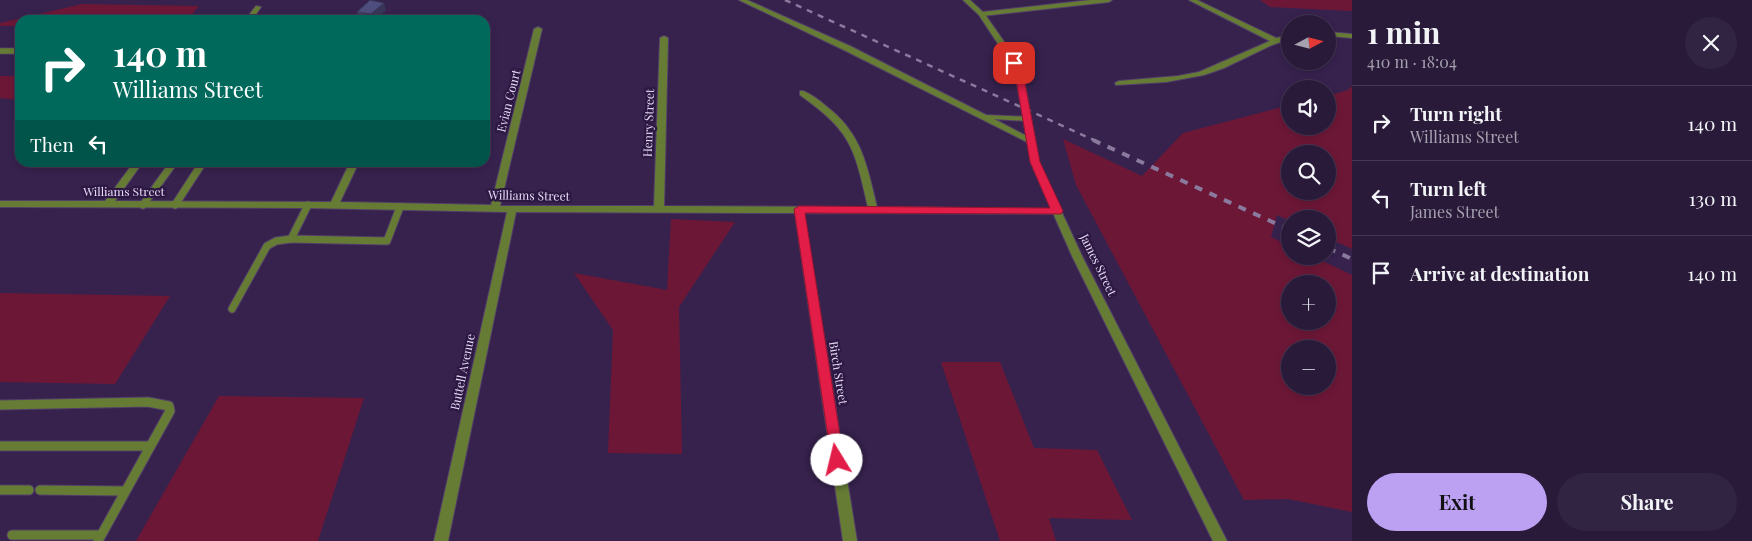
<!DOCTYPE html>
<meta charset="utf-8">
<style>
body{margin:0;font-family:"Playfair Display",serif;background:#312342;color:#f1f3f6;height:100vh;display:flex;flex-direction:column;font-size:19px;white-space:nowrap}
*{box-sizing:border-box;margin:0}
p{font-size:16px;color:#a5a1af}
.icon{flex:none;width:28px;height:28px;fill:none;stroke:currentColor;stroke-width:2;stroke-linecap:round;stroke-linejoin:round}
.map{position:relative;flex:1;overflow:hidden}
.sheet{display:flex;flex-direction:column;background:#291a3a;width:400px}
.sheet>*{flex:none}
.guide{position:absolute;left:15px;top:15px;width:475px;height:152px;border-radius:15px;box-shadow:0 2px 8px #0003,0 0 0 1px #453854;background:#00695c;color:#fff;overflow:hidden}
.needle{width:32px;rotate:83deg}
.fabs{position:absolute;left:1281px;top:15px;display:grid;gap:10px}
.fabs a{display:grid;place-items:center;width:55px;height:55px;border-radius:50%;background:#291a3a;box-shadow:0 2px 8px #0003,0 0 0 1px #453854;font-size:25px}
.pin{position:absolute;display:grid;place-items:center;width:42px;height:42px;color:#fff;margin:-21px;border-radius:10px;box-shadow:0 2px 8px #0006}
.me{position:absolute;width:55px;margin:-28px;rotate:351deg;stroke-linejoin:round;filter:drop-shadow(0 0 4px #0008)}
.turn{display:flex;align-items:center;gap:18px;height:105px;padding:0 15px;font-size:22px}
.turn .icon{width:65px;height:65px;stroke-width:2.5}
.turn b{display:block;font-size:35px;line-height:42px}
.then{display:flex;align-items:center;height:48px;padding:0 15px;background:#0003;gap:10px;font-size:19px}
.round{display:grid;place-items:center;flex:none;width:52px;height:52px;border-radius:26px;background:#312342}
.overview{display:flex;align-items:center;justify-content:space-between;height:85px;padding:0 15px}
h1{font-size:30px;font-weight:700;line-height:38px}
.button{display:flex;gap:10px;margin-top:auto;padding:10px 15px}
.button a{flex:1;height:58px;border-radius:30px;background:#bca0f2;color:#111;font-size:20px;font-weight:700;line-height:58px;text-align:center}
.button a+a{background:#312342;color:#f1f3f6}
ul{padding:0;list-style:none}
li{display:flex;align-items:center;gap:15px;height:75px;padding:0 15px;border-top:1px solid #453854}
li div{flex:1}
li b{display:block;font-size:19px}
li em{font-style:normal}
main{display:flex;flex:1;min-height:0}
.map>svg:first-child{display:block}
.green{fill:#6d1737;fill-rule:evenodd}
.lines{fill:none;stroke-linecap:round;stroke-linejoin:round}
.service-far2-casing{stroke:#534069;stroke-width:7}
.service-far1-casing{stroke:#534069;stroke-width:9}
.service-casing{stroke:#534069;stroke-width:11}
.minor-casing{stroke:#534069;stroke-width:2}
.tertiary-casing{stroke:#534069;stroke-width:2}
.service-far2{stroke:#667c35;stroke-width:5.5}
.service-far1{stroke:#667c35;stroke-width:7}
.service{stroke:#667c35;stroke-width:9}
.minor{fill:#667c35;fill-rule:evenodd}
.tertiary{fill:#667c35;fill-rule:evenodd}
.rail-far1{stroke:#8a7a9e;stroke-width:2.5;stroke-dasharray:6 6;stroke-linecap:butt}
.rail{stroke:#8a7a9e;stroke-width:4;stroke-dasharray:8 8;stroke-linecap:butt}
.wall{fill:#43426c}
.shaded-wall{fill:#373658}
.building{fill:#4e4d7d;stroke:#373658}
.route{fill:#e11d48;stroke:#92132f}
.labels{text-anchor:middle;stroke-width:4.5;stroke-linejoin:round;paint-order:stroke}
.street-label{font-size:12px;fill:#e6dbf6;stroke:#2d1843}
</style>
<main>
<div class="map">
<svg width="1352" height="541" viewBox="0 0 1352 541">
<rect width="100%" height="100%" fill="#37224e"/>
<g class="green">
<polygon points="1260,0 1352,0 1352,11 1270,7"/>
<polygon points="82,4 199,6 187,20 20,20 20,26 0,26 0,23"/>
<polygon points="0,76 20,76 20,100 0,98"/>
<path d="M1352,86V249L1328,238V219H1290V221L1277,215L1271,237L1290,246V256H1312L1352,275V512L1288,499L1244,500L1076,185L1063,139L1142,176L1183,133L1290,105V126H1328V96L1348,90ZM1290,154H1328V191H1290ZM1290,284H1328V321H1290ZM1290,349H1328V386H1290Z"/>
<polygon points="671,219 735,222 679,307 682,454 608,453 613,330 574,273 667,290"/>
<polygon points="0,293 170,296 115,384 0,382"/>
<polygon points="941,362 1000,362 1034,448 1097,450 1132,520 1049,518 1056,541 1000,541"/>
<polygon points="219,396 364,398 318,541 136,541"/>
</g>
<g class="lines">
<defs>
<polyline id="service-far2" points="0,51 20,51"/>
<g id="service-far1">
<polyline points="143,205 174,162"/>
<polyline points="175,205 203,162"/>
<polyline points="308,205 291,239 387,241 400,207"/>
<polyline points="232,309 267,246 276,241 291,239"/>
</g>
<g id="service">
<polyline points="0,405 148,402 169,406 170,411 98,541"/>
<polyline points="0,446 150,446"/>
<polyline points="0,490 29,490"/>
<polyline points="40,490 125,491"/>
<polyline points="12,535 101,535"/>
</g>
<g id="minor">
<polygon points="739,0 747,0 850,46 986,115 1031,117 1031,121 1028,121 994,119 1034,140 1033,142 1027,142 844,50"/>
<polygon points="1091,0 1112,0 1109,2 982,16 979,14 982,12"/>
<polygon points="1189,0 1197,0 1276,38 1290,35 1290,39 1272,45 1224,68 1204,75 1166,82 1116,85 1115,83 1119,81 1178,76 1199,72 1270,41"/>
<polygon points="256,6 261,7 252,20 245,20"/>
<path d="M538,27L542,29L500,206H654L660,38L664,36L668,38L664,206L868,207C854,147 852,132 800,95V91H803C811,94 819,100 826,106C862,133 867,166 877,207L1060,209L1062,211L1060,213L1057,214L804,213L857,541H843L795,213L516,212L448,541H434L507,212L308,208L0,207V201H105L134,162H143L115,201L331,202L350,162H359L340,202L491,205L534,29Z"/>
<polygon points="1328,32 1352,34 1352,38 1328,36"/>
</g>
<polygon id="tertiary" points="963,0 970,0 984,13 1012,53 1023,73 1039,163 1082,256 1227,541 1213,541 1072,256 1031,163 1015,73 1004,53 979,15"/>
</defs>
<use href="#service-far2" class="service-far2-casing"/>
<use href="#service-far1" class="service-far1-casing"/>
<use href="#service" class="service-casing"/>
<use href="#minor" class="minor-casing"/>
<use href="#tertiary" class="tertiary-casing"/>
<use href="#service-far2" class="service-far2"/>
<use href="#service-far1" class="service-far1"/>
<use href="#service" class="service"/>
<use href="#minor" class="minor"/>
<use href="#tertiary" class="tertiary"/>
<polyline class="rail-far1" points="785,0 1096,141"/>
<g class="rail">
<polyline points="1093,140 1290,230"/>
<polyline points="1328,248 1352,259"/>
</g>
</g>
<polygon class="wall" points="386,10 375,20 360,19 357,12"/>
<polygon class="shaded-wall" points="384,3 386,10 375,20 373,20 371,14"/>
<polygon class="building" points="370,0 384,3 371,14 357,12"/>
<polygon class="route" points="1011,61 1017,61 1023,73 1040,162 1063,211 1061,214 805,213 844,460 842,464 837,466 832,464 794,209 799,206 1050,208 1030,162 1015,73 1010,63"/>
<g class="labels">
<g class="street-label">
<text transform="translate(509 101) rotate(-76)" y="4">Evian Court</text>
<text transform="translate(649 123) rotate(-88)" y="4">Henry Street</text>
<text x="124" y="196">Williams Street</text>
<text transform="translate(529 196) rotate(1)" y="4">Williams Street</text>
<text transform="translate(1098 265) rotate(64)" y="4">James Street</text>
<text transform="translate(463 372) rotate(-78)" y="4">Buttell Avenue</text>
<text transform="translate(838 373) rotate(81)" y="4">Birch Street</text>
</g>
</g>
</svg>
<div class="fabs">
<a><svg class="needle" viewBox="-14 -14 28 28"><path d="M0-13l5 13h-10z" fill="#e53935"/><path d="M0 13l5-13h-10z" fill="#a5a1af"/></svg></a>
<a><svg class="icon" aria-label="sound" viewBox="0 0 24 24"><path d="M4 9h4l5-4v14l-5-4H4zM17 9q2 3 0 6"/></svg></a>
<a><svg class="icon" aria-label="search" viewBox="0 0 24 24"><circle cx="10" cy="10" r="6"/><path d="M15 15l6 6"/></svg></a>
<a><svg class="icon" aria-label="layers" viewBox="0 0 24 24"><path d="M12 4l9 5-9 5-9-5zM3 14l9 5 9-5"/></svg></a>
<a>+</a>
<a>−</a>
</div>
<div class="pin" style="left:1014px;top:63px;background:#d93025"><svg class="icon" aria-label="arrive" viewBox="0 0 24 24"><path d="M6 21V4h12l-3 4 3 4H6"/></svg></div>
<svg class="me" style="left:837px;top:460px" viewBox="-20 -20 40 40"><circle r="19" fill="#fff"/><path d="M0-13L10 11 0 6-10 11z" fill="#e11d48"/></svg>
<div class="guide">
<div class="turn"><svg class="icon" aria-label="right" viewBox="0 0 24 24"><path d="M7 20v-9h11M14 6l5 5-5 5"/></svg><div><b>140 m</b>Williams Street</div></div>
<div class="then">Then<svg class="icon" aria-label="left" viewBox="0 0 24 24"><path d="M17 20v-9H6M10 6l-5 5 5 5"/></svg></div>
</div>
</div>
<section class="sheet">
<div class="overview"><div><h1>1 min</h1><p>410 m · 18:04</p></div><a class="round"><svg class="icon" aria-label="close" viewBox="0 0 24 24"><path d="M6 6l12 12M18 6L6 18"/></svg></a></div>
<ul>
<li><svg class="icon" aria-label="right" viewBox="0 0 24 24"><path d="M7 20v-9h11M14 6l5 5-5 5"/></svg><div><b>Turn right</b><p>Williams Street</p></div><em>140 m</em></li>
<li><svg class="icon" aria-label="left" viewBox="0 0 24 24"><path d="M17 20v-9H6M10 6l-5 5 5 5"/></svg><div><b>Turn left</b><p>James Street</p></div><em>130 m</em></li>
<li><svg class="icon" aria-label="arrive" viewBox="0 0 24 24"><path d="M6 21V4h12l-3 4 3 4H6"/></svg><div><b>Arrive at destination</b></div><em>140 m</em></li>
</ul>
<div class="button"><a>Exit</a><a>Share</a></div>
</section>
</main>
